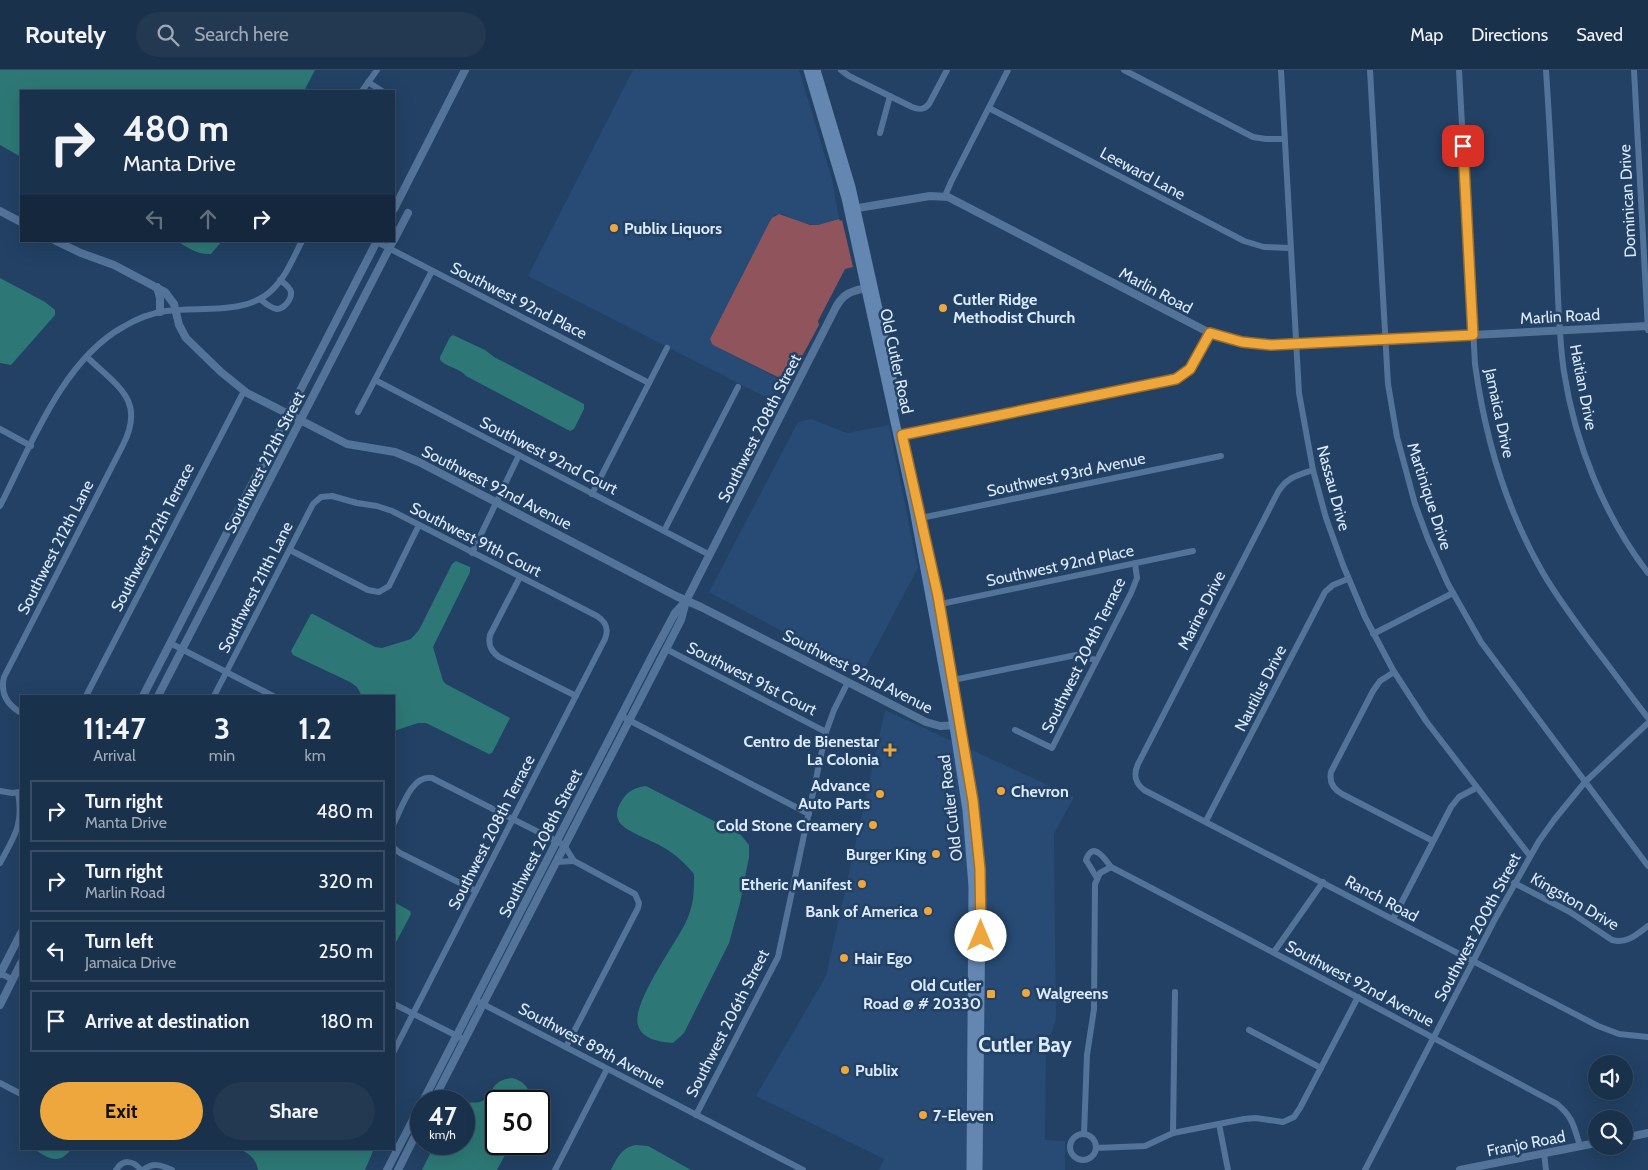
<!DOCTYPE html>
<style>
body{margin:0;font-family:Cabin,sans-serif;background:#233952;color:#f1f3f6;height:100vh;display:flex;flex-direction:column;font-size:19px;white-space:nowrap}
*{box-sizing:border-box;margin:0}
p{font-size:16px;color:#9fa9b5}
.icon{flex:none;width:28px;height:28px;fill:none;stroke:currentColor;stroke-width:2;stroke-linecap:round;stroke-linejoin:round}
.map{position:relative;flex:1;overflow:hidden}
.details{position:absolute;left:20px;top:625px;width:375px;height:455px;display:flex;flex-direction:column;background:#1a314b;border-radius:0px;box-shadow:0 5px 20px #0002,0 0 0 1px #384c63}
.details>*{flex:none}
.guide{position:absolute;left:20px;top:20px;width:375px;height:152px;border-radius:0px;box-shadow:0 5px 20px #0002,0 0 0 1px #384c63;background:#1a314b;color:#f1f3f6;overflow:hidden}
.fabs{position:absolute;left:1588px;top:985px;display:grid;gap:10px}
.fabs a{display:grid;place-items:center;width:45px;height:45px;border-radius:50%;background:#1a314b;box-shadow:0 5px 20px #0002,0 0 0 1px #384c63;font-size:25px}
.speed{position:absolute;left:410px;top:1020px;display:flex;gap:10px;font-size:25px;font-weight:700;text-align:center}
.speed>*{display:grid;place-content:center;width:65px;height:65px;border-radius:50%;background:#1a314b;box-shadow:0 5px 20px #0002,0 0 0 1px #384c63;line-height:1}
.speed small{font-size:12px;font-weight:400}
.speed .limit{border:2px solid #111;border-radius:8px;background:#fff;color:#111}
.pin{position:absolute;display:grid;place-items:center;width:42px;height:42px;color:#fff;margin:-21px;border-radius:10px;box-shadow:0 2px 8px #0006}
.me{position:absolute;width:55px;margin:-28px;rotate:0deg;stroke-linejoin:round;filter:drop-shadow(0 0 4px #0008)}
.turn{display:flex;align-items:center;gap:18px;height:105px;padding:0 20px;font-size:22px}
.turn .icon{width:65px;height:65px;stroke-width:2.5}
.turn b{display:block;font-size:35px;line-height:42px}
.lanes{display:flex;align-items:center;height:48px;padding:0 20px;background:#0003;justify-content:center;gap:25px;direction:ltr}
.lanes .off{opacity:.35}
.eta{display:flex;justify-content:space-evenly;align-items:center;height:85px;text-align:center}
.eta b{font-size:30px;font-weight:700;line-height:35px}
.cta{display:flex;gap:10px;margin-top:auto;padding:10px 20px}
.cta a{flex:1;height:58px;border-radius:30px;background:#eea73d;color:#111;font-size:20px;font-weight:700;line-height:58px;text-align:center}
.cta a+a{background:#233952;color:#f1f3f6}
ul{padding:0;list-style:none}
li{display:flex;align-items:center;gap:15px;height:62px;margin:0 10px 8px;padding:0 10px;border:2px solid #384c63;border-radius:0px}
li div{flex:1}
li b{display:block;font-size:19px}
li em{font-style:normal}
header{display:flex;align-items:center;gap:30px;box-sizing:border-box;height:70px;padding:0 25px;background:#1a314b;border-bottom:1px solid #384c63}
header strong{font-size:24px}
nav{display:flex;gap:28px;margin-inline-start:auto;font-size:18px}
.search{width:350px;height:45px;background:#233952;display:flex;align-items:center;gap:12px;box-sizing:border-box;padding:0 18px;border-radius:28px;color:#9fa9b5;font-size:19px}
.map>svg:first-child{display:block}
.built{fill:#274b74}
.green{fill:#90555c}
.water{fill:#2d7876}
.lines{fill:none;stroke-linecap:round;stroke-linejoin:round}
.minor{stroke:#537399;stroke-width:6}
.tertiary{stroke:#537399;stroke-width:8}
.secondary{stroke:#6487b2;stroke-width:9}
.route-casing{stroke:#9b6d28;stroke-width:12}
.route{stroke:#eea73d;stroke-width:9}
.poi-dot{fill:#eea73d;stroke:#224164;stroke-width:2}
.labels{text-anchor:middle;stroke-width:5;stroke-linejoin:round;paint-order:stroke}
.street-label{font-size:16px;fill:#dcebfc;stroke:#224164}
.poi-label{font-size:16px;font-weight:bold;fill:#dcebfc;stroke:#224164;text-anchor:start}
.district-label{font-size:21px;font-weight:bold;fill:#dcebfc;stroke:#224164}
</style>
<header>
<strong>Routely</strong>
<div class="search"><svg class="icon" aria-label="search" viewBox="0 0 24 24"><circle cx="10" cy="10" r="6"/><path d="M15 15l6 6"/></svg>Search here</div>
<nav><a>Map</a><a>Directions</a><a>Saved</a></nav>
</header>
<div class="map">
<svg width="1648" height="1100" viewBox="0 0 1648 1100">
<rect width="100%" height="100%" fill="#224164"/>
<g class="built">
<polygon points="633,0 799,0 832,109 839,149 818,155 802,153 782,144 775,145 712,274 785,312 789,312 779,334 528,206"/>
<polygon points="811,349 847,363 889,355 918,498 862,604 709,522 798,352"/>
<polygon points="885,640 1074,727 1054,764 1056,950 1046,978 1045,1070 1065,1071 1065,1100 879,1100 884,1089 756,1026 826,906"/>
</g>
<polygon class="green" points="779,144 810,155 818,155 839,149 840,151 842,150 853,197 845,199 818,251 819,255 788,312 715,276 712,274 710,269 769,153 772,148"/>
<g class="water">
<polygon points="0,0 315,0 304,21 21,21 21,87 0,75"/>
<path d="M177,171H222L211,184C198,185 188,178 177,171Z"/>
<polygon points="0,208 45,232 55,240 55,245 11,295 0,293"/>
<path d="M453,265L485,280L494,287L584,334V339L574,359L570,361L466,306C460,298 448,298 440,290V287L450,267Z"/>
<polygon points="456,491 470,497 470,502 433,577 443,611 446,614 510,648 492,683 489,684 426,653 418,653 394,661 394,626 362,626 357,617 350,612 293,585 291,581 311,544 313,544 375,577 382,578 411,569 419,560 452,494"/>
<path d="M646,716L741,765L749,775V787L740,833L729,873L684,963L673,973C661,972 642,970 638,955C631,934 676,873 686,852C694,834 694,823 694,804C685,793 674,783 661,776C651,770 627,762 620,753C615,747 617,738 621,732C627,721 634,718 646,716Z"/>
<polygon points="394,832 410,841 411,844 394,876"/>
<path d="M512,1008C525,1011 530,1019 531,1031H496V1074H511L497,1100H422L435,1074H464V1033C469,1032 476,1033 480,1032C496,1026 487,1011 512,1008Z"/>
<path d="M636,1075L648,1076L691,1100H611C617,1088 622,1077 636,1075Z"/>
<path d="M34,1079H71C59,1096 48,1088 34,1079Z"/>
<path d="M240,1079H374L365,1100H258C256,1089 250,1084 240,1079Z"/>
</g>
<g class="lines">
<g class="minor">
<path d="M841,0L849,6L912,37C919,40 924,40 929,34L947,0"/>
<polyline points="1124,0 1253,67 1266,69 1284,69"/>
<polyline points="1281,0 1299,323 1313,400 1326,448 1343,495 1365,547 1393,600 1426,651 1530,786"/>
<polyline points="1370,0 1388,314 1397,367 1415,434 1428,469 1448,514 1481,572 1648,796"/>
<path d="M1459,0L1475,294C1485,368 1506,439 1543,503C1559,530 1577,554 1595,578C1613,601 1630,625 1648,648"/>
<path d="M1546,0C1550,59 1553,118 1556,178C1558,219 1558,261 1564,302C1575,373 1604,446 1648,503"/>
<polyline points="1634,0 1648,260"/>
<polyline points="368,12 382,21"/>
<polyline points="362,21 377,0"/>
<polyline points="989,38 1244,171 1264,177 1290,178"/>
<polyline points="880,63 890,26"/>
<polyline points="945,126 951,112 1008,0"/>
<polyline points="377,172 649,313"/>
<path d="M260,229C264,232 270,238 277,239C284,239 292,229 291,222C290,217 284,213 280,210"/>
<polyline points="375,310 710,485"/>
<polyline points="358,342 432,201"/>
<polyline points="0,359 31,376"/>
<polyline points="898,366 1176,309 1190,299 1210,263"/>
<path d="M1313,400C1298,405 1287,407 1278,422L1138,694C1133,705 1135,713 1144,720L1598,956L1619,964L1648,967"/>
<polyline points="592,424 667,278"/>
<path d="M0,436C30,377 63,290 123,257C136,249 152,243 166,241C200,236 245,246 272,220C286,207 293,188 302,171"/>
<polyline points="916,449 1221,386"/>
<polyline points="664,461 738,317"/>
<polyline points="290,480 368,520 379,522 389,516 419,455"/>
<polyline points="472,483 519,385"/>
<path d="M520,507L490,565C488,575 491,581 499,587L576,626"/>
<polyline points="936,535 1193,481"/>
<polyline points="1373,564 1453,523"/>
<polyline points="170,573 273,626"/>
<polyline points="666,579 826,662"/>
<path d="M1394,602L1380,611L1373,621L1331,702C1329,712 1333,719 1342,724L1433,771"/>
<polyline points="953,610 1076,585 1096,590"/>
<polyline points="86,626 244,321"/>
<path d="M214,626L313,434L321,427L332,426L357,433L377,436L392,441L597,546C606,552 609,559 605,569L394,981"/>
<path d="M21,643C7,634 0,624 4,607L123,375C146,330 117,316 87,287"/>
<polyline points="621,646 809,744"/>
<polyline points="1015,660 1052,678 1131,523 1137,508 1135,493"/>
<polyline points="0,721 12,723 20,722"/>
<polyline points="1206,751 1325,522 1333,515 1348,509"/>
<path d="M394,753C402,738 411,705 432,708L564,775L574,791L635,824L639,833L638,838L566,977"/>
<polyline points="394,778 400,783 476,821"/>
<polyline points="556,792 574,791"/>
<path d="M0,793C14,767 24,754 18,723"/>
<path d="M1097,808L1086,790C1093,770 1105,789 1111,797"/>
<path d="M1514,813L1570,842L1612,870C1627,874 1636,865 1648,856"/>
<polyline points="1393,849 1451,737 1459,727 1476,718"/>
<polyline points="1274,882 1323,812"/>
<polyline points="0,903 13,910"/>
<polyline points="475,930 803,1100"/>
<polyline points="394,934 465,970"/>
<polyline points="1249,960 1321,998"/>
<polyline points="0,1013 21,1024"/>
<polyline points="696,1045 778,887 826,662 834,640 848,612"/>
<polyline points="1219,1054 1228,1100"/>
<polyline points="1173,1063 1175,922"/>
<path d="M1084,1064L1087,985L1094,939L1095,814L1100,803L1111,797C1261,875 1409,955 1557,1034C1573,1047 1574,1057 1580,1076"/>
<circle cx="1083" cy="1077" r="13"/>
<polyline points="1096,1078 1145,1076 1173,1063 1244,1049 1256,1048 1283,1052 1294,1047 1300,1038 1358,927"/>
<polyline points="1544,1083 1546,1100"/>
<path d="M116,1100C123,1089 133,1090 141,1100"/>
<path d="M143,1100C153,1092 161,1095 172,1100"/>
<polyline points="555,1100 607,999"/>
<polyline points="1365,1100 1495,849 1539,771 1554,750 1585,712 1648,653"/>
</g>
<g class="tertiary">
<polyline points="394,139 465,0"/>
<path d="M852,139L930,126L948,127L1206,261C1228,271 1253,276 1277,275L1648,256"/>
<polyline points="0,141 21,152"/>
<polyline points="394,170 408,143"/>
<polyline points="56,171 81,183 114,195 165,222 174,234 179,255 186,268 221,302 247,323 347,374 395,382 419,392 676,526 701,537 926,652 940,656 960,655"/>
<polyline points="157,217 160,228 160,242"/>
<polyline points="143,626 377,171"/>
<polyline points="158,626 393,171"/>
<polyline points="0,904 21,863"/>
<polyline points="0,935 21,893"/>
<polyline points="423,1031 652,586 675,543 685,532"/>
<path d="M433,1031L681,550L686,531L836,237C845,221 854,221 870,217"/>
<polyline points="1624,1068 1648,1063"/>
<polyline points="387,1100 421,1034"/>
<polyline points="398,1100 421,1054"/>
<polyline points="1460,1100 1596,1073"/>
</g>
<g class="secondary">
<polyline points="808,0 846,128 913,434 954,656 967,740 973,817 971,1100"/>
<polyline points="816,0 851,117 884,266 897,335"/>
<polyline points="929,485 938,526 955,627"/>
<polyline points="961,664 976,753 981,839 978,1100"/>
</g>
</g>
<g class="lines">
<defs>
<polyline id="route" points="981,866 980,799 973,731 938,526 902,365 1176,309 1190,299 1210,263 1242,272 1271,275 1473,265 1463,76"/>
</defs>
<use href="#route" class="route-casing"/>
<use href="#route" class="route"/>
</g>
<g class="poi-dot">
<circle cx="614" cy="158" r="5"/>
<circle cx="943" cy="238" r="5"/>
<path d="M887.5 672.5h5v5h5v5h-5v5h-5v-5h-5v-5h5z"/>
<circle cx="1001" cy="721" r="5"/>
<circle cx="880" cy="724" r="5"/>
<circle cx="873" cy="755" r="5"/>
<circle cx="936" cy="784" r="5"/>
<circle cx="862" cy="814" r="5"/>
<circle cx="928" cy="841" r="5"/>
<circle cx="844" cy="888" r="5"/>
<circle cx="1026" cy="923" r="5"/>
<rect x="986" y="919" width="10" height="10" rx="2.5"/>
<circle cx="845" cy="1000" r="5"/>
<circle cx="923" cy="1045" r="5"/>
</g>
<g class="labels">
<g class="street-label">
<text transform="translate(1143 103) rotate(28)" y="6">Leeward Lane</text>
<text transform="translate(1627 131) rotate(-93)" y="6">Dominican Drive</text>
<text transform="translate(1156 220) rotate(28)" y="6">Marlin Road</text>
<text transform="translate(519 230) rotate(27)" y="6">Southwest 92nd Place</text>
<text transform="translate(1560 246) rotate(-3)" y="6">Marlin Road</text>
<text transform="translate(897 291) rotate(78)" y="6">Old Cutler Road</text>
<text transform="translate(1584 317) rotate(79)" y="6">Haitian Drive</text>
<text transform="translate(1500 343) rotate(78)" y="6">Jamaica Drive</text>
<text transform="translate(759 358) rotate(-63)" y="6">Southwest 208th Street</text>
<text transform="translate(549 385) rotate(27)" y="6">Southwest 92nd Court</text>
<text transform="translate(264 392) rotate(-63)" y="6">Southwest 212th Street</text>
<text transform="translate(1066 404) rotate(-12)" y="6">Southwest 93rd Avenue</text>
<text transform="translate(497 417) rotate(27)" y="6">Southwest 92nd Avenue</text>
<text transform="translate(1334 418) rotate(75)" y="6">Nassau Drive</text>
<text transform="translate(1430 426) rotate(72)" y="6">Martinique Drive</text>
<text transform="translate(152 467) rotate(-63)" y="6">Southwest 212th Terrace</text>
<text transform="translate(476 469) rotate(27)" y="6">Southwest 91th Court</text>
<text transform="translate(55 477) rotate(-63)" y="6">Southwest 212th Lane</text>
<text transform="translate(1060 495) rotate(-12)" y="6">Southwest 92nd Place</text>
<text transform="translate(255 517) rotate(-63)" y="6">Southwest 211th Lane</text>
<text transform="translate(1201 540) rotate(-63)" y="6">Marine Drive</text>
<text transform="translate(1083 585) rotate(-64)" y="6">Southwest 204th Terrace</text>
<text transform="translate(858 601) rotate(27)" y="6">Southwest 92nd Avenue</text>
<text transform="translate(752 608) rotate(27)" y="6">Southwest 91st Court</text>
<text transform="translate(1260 618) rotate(-63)" y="6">Nautilus Drive</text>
<text transform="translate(950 738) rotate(-97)" y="6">Old Cutler Road</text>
<text transform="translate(491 762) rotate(-63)" y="6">Southwest 208th Terrace</text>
<text transform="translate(540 773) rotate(-63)" y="6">Southwest 208th Street</text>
<text transform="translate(1382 828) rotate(28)" y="6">Ranch Road</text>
<text transform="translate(1575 831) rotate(30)" y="6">Kingston Drive</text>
<text transform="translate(1477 857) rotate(-62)" y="6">Southwest 200th Street</text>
<text transform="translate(1360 913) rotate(28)" y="6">Southwest 92nd Avenue</text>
<text transform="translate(727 953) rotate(-63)" y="6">Southwest 206th Street</text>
<text transform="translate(592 975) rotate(28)" y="6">Southwest 89th Avenue</text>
<text transform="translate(1526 1073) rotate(-11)" y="6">Franjo Road</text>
</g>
<g class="poi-label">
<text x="624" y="164">Publix Liquors</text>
<text x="953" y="235">Cutler Ridge<tspan x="953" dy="18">Methodist Church</tspan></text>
<text x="879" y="677" text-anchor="end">Centro de Bienestar<tspan x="879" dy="18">La Colonia</tspan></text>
<text x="870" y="721" text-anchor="end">Advance<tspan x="870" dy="18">Auto Parts</tspan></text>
<text x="1011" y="727">Chevron</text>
<text x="863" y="761" text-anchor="end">Cold Stone Creamery</text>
<text x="926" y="790" text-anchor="end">Burger King</text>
<text x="852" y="820" text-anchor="end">Etheric Manifest</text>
<text x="918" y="847" text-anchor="end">Bank of America</text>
<text x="854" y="894">Hair Ego</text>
<text x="981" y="921" text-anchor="end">Old Cutler<tspan x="981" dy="18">Road @ # 20330</tspan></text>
<text x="1036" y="929">Walgreens</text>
<text x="855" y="1006">Publix</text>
<text x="933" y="1051">7-Eleven</text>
</g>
<g class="district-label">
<text x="1025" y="982">Cutler Bay</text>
</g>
</g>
</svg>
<div class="fabs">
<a><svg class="icon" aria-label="sound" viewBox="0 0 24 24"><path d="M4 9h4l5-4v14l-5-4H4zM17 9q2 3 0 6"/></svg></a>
<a><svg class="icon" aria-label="search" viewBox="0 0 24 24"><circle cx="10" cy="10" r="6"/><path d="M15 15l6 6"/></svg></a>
</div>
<div class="speed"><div>47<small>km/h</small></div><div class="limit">50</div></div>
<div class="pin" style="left:1463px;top:76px;background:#d93025"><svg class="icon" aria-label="arrive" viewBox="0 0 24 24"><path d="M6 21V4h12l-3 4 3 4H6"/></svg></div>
<svg class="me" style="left:981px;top:866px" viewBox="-20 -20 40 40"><circle r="19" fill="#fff"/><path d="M0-13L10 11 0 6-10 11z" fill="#eea73d"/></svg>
<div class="guide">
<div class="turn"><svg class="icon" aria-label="right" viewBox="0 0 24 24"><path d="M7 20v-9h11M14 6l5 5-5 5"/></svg><div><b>480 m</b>Manta Drive</div></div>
<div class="lanes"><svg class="icon off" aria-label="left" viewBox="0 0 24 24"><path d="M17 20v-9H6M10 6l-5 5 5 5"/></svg><svg class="icon off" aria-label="ahead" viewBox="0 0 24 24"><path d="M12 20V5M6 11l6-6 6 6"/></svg><svg class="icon" aria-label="right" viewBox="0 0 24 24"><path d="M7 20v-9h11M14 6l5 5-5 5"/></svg></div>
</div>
<section class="details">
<div class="eta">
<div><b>11:47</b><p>Arrival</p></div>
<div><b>3</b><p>min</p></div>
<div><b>1.2</b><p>km</p></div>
</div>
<ul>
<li><svg class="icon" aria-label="right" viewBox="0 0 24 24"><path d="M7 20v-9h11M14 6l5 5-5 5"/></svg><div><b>Turn right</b><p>Manta Drive</p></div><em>480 m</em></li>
<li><svg class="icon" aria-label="right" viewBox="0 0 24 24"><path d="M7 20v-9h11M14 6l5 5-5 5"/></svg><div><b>Turn right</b><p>Marlin Road</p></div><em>320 m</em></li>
<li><svg class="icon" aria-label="left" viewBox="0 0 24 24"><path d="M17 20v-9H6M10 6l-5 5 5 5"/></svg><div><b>Turn left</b><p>Jamaica Drive</p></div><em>250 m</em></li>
<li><svg class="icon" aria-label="arrive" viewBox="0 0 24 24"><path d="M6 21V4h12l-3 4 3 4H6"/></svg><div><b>Arrive at destination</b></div><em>180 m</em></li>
</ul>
<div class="cta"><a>Exit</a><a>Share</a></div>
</section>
</div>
